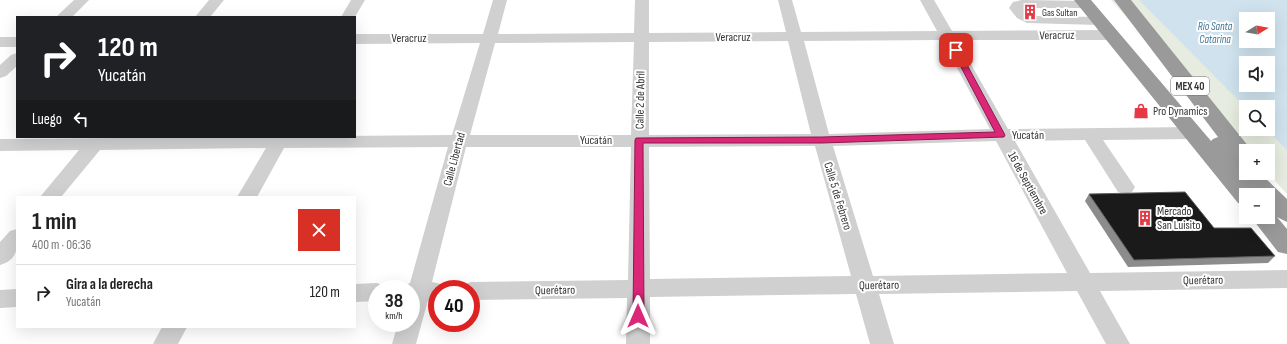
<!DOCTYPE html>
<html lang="es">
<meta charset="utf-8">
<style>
body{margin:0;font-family:"Sofia Sans Condensed",sans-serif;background:#f6f6f6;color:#222;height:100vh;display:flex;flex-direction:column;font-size:15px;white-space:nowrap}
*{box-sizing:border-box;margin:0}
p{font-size:13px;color:#767676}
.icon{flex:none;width:22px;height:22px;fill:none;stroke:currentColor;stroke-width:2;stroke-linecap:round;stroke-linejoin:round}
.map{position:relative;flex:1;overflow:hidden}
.drawer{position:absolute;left:16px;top:196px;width:340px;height:132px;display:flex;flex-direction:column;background:#fff;border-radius:0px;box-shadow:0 4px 16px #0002}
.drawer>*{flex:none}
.hud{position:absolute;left:16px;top:16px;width:340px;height:122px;border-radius:0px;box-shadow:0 4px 16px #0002;background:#202124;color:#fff;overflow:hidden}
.needle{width:26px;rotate:79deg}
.controls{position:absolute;left:1239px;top:12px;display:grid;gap:8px}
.controls a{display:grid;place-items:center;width:36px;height:36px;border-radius:0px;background:#fff;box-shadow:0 4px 16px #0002;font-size:20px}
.speed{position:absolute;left:368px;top:280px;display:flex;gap:8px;font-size:20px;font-weight:700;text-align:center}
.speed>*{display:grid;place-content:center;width:52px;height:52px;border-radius:50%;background:#fff;box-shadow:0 4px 16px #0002;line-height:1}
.speed small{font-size:10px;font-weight:400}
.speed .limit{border:6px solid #d22;background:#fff;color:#111}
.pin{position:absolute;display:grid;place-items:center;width:34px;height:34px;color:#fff;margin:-17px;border-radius:8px;box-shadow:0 2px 6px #0006}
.me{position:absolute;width:44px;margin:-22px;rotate:0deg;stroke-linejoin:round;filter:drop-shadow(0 0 3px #0008)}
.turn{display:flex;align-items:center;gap:14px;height:84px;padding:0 16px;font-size:18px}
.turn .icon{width:52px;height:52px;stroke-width:2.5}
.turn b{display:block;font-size:28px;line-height:34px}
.then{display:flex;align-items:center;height:38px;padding:0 16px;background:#0003;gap:8px;font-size:15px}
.round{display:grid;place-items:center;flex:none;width:42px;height:42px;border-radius:0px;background:#f6f6f6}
.summary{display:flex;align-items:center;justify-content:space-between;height:68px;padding:0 16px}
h1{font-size:24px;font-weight:700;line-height:30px}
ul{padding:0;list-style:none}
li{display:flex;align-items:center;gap:12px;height:56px;padding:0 16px;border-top:1px solid #e0e0e0}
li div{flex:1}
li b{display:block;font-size:15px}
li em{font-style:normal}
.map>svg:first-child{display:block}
.green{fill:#e6ecdf;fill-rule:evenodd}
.water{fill:#cfe2ee;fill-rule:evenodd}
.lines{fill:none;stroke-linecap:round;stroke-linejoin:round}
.minor{fill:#d0d0d0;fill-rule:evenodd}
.highway{fill:#9a9a9a;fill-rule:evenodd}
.wall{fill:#8c8c8c}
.building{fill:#1a1a1a;stroke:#5f5f5f}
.route{fill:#db2777;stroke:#8e194d}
.labels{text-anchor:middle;stroke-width:4;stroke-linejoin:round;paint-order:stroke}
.far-poi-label{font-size:10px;fill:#333;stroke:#fff;text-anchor:start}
.far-water-label{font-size:11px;font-style:italic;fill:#3f7597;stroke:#fff}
.shield{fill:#fff;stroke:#707070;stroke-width:1}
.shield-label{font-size:11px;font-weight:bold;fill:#333}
.street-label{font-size:12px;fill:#333;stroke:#fff}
.poi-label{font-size:12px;fill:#333;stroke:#fff;text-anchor:start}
</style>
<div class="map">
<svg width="1287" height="344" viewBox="0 0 1287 344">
<rect width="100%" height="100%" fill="#fff"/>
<path class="green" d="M1111,0H1287V194L1268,173V151H1248ZM1246,19H1268V41H1246ZM1246,63H1268V85H1246ZM1246,107H1268V129H1246Z"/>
<path class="water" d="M1139,0H1287V150L1266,129H1268V107H1246V108ZM1246,19H1268V41H1246ZM1246,63H1268V85H1246Z"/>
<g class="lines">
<g class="minor">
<polygon points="74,0 89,0 72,17 56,17"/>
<polygon points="209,0 224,0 210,17 195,17"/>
<polygon points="351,0 365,0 355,17 341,17"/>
<path d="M493,0H507L498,34L634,33L635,0H649V33L786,32L778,0H792L801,32L937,31L920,0H934L952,31L1110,30L1115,32L1118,35L1115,38L1110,40H957L1008,129L1192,127L1198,129L1201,133L1198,137L1192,139L1103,140L1135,187L1132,192L1125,194L1118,192L1085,140L1015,141L1090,273L1287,270V288L1100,291L1130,344H1106L1077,291L879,294L894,344H870L856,294L650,297V344H626L627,298L471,300V289H461L463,285L471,282L628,280L631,147H466L432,282L445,285L447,289H437V300H428L416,344H392L398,323H411V289H401L403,286L410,283L448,147L284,148L257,197H237L266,148L100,150L61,197H40L79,150L0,151V139L452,135L480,43L355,44V34H483ZM942,40L990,129L829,134L804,41ZM788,41L811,134L649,135V42ZM634,42L631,135H470L495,43ZM996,141L1067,273L873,276L833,146ZM815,146L851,276L650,279L649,147Z"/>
<polygon points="1022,0 1091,1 1093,4 1091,7 1086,8 1024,8 1035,16 1099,17 1104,18 1106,21 1104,24 1099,25 1027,23 1017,18 1009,8 1013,2"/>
<rect x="0" y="37" width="17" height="10"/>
<polygon points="17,53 17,66 6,76 0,78 0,65 11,55"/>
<path d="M17,229C17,246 20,259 0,265V242L10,231Z"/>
<polygon points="377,283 385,286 387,289 377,289 377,301 355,302 355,284"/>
<polygon points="17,289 17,307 0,308 0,290"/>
<polygon points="162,327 187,327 178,344 153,344"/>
</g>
<polygon class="highway" points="1074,0 1091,0 1211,141 1213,139 1218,137 1114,0 1131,0 1249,147 1251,151 1246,151 1246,173 1260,173 1287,199 1287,222 1277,217 1287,229 1287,254 1278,252 1251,217 1268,217 1268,210 1271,211 1268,208 1268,195 1246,195 1246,205 1238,203"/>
</g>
<polygon class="wall" points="1089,194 1214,228 1275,256 1268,263 1128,267 1085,201"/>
<polygon class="building" points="1185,192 1214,228 1251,228 1275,256 1134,260 1089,194"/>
<polygon class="route" points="956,48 959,50 1005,135 1004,137 822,143 643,143 644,316 642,319 638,321 634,319 633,316 635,140 636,138 822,137 995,132 952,50"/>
<defs>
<symbol id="building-bare" viewBox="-9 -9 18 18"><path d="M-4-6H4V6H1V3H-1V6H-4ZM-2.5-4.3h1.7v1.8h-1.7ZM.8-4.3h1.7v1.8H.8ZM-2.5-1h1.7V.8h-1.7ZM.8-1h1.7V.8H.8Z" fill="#e63946" stroke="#fff" stroke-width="2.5" paint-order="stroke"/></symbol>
<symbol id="shop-bare" viewBox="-9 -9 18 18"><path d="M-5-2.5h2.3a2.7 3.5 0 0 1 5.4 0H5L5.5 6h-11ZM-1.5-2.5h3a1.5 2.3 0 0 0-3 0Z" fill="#e63946" stroke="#fff" stroke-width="2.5" paint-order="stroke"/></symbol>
</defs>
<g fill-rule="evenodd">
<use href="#building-bare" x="1019" y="1" width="22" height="22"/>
<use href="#shop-bare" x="1130" y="100" width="22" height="22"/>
<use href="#building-bare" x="1134" y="207" width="22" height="22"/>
</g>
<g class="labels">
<g class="far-poi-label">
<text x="1042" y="16">Gas Sultan</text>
</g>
<g class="far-water-label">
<text x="1215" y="30">Río Santa<tspan x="1215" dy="13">Catarina</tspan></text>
</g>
<rect class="shield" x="1171" y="77" width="38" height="18" rx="3"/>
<g class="shield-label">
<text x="1190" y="90">MEX 40</text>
</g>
<g class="street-label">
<text transform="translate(1057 35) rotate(-1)" y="4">Veracruz</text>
<text x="733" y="41">Veracruz</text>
<text x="409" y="42">Veracruz</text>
<text transform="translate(640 100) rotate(-89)" y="4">Calle 2 de Abril</text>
<text x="1028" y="139">Yucatán</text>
<text x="596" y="144">Yucatán</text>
<text transform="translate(454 159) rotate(-75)" y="4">Calle Libertad</text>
<text transform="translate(1028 183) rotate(61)" y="4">16 de Septiembre</text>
<text transform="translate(838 196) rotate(73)" y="4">Calle 5 de Febrero</text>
<text transform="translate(1203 280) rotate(-1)" y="4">Querétaro</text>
<text transform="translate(879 285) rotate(-1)" y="4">Querétaro</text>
<text transform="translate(555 290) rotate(-1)" y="4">Querétaro</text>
</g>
<g class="poi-label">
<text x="1153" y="115">Pro Dynamics</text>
<text x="1157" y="215">Mercado<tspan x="1157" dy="14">San Luisito</tspan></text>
</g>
</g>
</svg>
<div class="controls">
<a><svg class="needle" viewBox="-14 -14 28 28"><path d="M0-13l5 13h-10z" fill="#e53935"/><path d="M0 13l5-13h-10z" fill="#767676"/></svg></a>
<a><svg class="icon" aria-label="sound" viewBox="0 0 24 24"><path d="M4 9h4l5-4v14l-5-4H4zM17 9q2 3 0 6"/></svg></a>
<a><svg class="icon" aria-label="search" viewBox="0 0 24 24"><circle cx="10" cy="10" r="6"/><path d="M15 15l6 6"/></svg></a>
<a>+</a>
<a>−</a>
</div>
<div class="speed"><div>38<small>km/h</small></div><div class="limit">40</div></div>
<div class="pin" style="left:956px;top:50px;background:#d93025"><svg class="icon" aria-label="arrive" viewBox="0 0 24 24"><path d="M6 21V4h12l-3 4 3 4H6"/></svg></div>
<svg class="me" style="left:638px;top:316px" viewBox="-20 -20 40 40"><path d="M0-17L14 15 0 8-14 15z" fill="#db2777" stroke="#fff" stroke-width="4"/></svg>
<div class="hud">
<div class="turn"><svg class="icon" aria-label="right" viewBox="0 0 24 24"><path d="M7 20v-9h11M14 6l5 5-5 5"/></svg><div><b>120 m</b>Yucatán</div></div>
<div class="then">Luego<svg class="icon" aria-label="left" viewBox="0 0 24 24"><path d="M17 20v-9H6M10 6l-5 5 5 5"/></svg></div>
</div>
<section class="drawer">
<div class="summary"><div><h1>1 min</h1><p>400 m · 06:36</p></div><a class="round" style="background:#d93025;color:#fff"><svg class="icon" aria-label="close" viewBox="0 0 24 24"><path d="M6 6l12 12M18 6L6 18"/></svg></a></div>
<ul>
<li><svg class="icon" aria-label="right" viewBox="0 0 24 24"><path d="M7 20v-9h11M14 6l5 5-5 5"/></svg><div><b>Gira a la derecha</b><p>Yucatán</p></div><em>120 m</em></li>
</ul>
</section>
</div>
